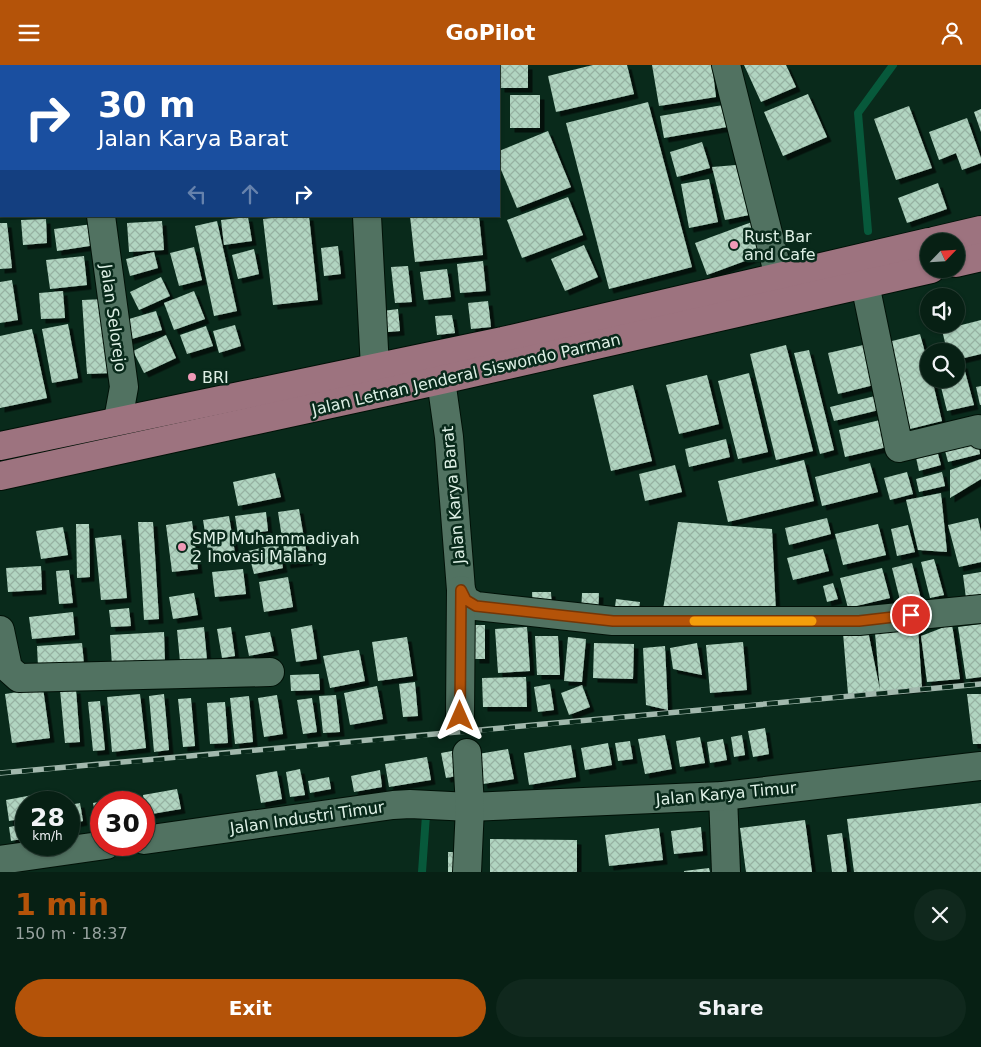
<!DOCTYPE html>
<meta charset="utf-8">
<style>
body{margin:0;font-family:"DejaVu Sans",sans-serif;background:#10281d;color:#f1f3f6;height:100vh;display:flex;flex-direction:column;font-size:19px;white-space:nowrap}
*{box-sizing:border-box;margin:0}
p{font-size:16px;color:#98a3a0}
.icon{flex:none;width:28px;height:28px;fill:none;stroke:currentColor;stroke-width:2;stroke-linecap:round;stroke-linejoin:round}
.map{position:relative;height:807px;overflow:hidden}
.sheet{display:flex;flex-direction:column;background:#072014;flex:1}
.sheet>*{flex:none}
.guide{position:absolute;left:0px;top:0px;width:500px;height:152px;box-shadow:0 1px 4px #0004,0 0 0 1px #283e34;background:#1a4fa0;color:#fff;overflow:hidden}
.needle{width:32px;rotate:65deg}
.controls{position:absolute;left:920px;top:168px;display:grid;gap:10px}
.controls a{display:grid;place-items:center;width:45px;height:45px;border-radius:50%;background:#072014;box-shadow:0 1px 4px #0004,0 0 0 1px #283e34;font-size:25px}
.speed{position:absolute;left:15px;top:726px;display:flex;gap:10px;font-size:25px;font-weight:700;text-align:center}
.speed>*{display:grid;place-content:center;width:65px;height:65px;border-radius:50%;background:#072014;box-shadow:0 1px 4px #0004,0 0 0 1px #283e34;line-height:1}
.speed small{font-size:12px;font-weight:400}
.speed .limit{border:8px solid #d22;background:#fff;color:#111}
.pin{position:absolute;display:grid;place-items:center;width:42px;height:42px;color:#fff;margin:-21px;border:2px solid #fff;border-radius:50%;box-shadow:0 1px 5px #0007}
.me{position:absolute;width:55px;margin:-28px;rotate:0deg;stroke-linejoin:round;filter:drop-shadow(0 0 4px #0008)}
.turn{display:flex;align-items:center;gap:18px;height:105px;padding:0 15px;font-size:22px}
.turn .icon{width:65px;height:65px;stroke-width:2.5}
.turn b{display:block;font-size:35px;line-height:42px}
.lanes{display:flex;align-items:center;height:48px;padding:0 15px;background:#0003;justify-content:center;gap:25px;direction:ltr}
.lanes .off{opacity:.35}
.round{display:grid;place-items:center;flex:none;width:52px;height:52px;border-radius:26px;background:#10281d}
.headline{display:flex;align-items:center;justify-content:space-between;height:85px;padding:0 15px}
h1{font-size:30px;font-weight:700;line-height:38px;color:#b45309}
.button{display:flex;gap:10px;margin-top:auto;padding:10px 15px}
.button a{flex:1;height:58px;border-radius:30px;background:#b45309;color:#fff;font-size:20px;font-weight:700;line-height:58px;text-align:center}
.button a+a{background:#10281d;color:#f1f3f6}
header{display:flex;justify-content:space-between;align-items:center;height:65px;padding:0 15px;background:#b45309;color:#fff;font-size:22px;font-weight:700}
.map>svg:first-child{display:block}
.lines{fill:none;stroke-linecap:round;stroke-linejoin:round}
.stream{stroke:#07593b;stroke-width:8}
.building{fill:url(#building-cross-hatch);filter:url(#shadow)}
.minor-casing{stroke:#001107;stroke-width:30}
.major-casing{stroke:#001107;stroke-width:30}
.minor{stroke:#517261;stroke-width:28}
.major{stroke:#9d737f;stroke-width:28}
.rail-casing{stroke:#a2b8ad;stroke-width:5.5}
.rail{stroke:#092a1b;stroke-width:4;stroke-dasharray:11;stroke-linecap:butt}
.route-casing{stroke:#753606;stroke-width:12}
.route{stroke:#b45309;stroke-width:9}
.slow{stroke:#f59e0b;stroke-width:9}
.poi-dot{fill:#f09ab7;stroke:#092a1b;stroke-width:2}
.labels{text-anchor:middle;stroke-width:5;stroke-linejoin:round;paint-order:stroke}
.poi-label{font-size:16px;fill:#def0e6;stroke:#092a1b;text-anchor:start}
.street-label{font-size:16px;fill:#def0e6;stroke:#092a1b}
</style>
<header><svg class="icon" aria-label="menu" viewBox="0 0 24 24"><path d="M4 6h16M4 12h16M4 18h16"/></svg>GoPilot<svg class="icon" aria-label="person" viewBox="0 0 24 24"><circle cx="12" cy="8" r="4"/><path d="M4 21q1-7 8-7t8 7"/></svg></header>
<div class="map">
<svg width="981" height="807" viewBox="0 0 981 807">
<defs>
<pattern id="building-cross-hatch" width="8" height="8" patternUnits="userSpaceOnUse" patternTransform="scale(1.25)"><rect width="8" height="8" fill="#b1d5c1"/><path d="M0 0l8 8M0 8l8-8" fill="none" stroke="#96b2a2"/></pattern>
<filter id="shadow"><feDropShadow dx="4.5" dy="4.5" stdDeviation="0" flood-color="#0009"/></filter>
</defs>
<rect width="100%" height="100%" fill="#092a1b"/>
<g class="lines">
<g class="stream">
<polyline points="868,166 858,48 893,0"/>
<polyline points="422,807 426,750"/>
</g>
</g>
<g class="building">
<rect x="500" y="0" width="28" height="23"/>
<polygon points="593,0 627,0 634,29 556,47 548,11"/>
<polygon points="652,0 712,0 716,32 659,41"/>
<polygon points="744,0 786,0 796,22 761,37"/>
<polygon points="808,29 827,72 783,91 764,47"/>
<rect x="510" y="30" width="30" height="33"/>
<polygon points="648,37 692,202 609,224 566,58"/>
<polygon points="723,40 727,62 664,73 660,51"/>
<polygon points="909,41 932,103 896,115 874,54"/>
<polygon points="981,44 981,67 974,47"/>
<polygon points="967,53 981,93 981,98 962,105 956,88 939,95 929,67"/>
<polygon points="548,66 571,122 517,143 499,100 499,86"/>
<polygon points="702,77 710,103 677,112 670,87"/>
<polygon points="736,100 749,150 725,155 712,102"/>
<polygon points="709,114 718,157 689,163 681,119"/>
<polygon points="938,118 947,144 907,158 898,133"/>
<polygon points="568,132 583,170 522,193 507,155"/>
<polygon points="292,151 309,151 318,235 273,240 263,154"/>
<polygon points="410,151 479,151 483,190 415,197"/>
<polygon points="248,152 252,176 224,180 221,155"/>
<polygon points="46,154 47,178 23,180 21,155"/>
<polygon points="760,154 772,186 707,210 695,178"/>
<polygon points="162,156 164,185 129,187 127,158"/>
<polygon points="217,156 237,246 214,251 195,161"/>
<polygon points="0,158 7,158 12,203 0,204"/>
<polygon points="93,159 96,180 57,186 54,164"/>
<polygon points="584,180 598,212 565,226 551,194"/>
<polygon points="338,181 341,209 324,211 321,183"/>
<polygon points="194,182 202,215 179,221 170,188"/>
<polygon points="254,184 259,209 238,214 232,190"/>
<polygon points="154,187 158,203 130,211 126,194"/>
<polygon points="84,191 87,220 50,224 46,195"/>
<polygon points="483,196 486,226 460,228 457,199"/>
<polygon points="408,201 412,237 395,238 391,202"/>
<polygon points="447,204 451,232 424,235 420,207"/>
<polygon points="161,212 170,231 139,245 130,227"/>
<polygon points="12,215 18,255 0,258 0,217"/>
<polygon points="63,226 65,253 41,254 39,228"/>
<polygon points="194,226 205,254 174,265 164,238"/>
<polygon points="105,234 111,308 87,309 82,235"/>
<polygon points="488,236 491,262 471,264 468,238"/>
<polygon points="398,244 400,266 377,268 375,247"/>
<polygon points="156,246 162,265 125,276 119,257"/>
<polygon points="452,250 455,268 437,270 435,251"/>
<polygon points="981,255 981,289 956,295 956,286 947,286 942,265"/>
<polygon points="68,259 78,313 52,318 42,264"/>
<polygon points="235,260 241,281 219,288 213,266"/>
<polygon points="206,261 213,281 187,289 180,270"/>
<polygon points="32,264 47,333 0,343 0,271"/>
<polygon points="920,269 929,302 929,314 932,314 942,356 910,364 888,277"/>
<polygon points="166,270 176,293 144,308 133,286"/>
<polygon points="872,278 882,318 838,329 828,288"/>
<polygon points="786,280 813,386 776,395 750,289"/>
<polygon points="809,285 834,385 820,389 794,288"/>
<polygon points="963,299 974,340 947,346 939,314 956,314 956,300"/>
<polygon points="749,308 768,387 738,394 718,316"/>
<polygon points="707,310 719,359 679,369 666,320"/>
<polygon points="633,320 652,396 611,406 593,330"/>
<polygon points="981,321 981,340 980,340 976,322"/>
<polygon points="875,331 879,345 834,356 830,342"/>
<polygon points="884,354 891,381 845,392 839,365"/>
<polygon points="976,370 980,389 948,397 943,378"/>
<polygon points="726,374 730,392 689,402 685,384"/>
<polygon points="935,378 941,400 919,406 914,384"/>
<polygon points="981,394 981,414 950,433 950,405"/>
<polygon points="804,395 814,436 728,457 718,416"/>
<polygon points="870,398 878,427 822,441 815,412"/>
<polygon points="675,400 682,427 645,436 639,409"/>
<polygon points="907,407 913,429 890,435 884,413"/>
<polygon points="942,407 945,421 919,427 916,414"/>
<polygon points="275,408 281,432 238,441 233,417"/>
<polygon points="941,428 947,487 918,485 906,435"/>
<polygon points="299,444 308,496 286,499 278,447"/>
<polygon points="266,447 268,466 238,470 235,451"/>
<polygon points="229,451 235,488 209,493 203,455"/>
<polygon points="827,453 831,469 789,480 785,463"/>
<polygon points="978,453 981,467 981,497 959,502 948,460"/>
<polygon points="192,456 198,504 172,507 166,460"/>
<polygon points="138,457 153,457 159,554 144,555"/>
<polygon points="678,457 772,464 776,548 663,544"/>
<polygon points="76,459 89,459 90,512 77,513"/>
<polygon points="878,459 886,490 843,500 835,469"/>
<polygon points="908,460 915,487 897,491 891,464"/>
<polygon points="63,462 68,490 41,494 36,466"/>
<polygon points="121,470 127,533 101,535 95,473"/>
<polygon points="278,479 283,503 254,509 248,486"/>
<polygon points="823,484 829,506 793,515 787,493"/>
<polygon points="934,494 944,530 930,533 921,497"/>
<polygon points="912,498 922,538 902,543 892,503"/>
<polygon points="41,501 42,525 8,527 6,503"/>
<polygon points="882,503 890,533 848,543 840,513"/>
<polygon points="243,504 246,529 215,532 212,507"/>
<polygon points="69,505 73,538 59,539 56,506"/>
<polygon points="981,507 981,539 967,541 963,510"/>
<polygon points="288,512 293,542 264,547 259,517"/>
<polygon points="833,518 838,534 827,537 823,521"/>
<polygon points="532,527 551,527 552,546 533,547"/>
<polygon points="194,528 198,550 173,554 169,532"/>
<polygon points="582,528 599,528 598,551 581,550"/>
<polygon points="616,534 640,537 638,553 614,550"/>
<polygon points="129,543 131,561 111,562 109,545"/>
<polygon points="73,547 75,570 32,574 29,552"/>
<polygon points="952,559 960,614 927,617 921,571"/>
<polygon points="981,559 981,612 966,614 958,562"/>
<polygon points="312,560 317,594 296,597 291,564"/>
<rect x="475" y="560" width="10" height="34"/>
<polygon points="204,562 207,595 180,597 177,565"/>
<polygon points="231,562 235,591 222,593 217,564"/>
<polygon points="527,562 530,606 498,608 495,564"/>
<polygon points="918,563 922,623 848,629 843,568 868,566 880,625 875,568"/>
<polygon points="164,567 165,598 112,601 110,570"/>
<polygon points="270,567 274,586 249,591 245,571"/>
<polygon points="535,571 558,571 560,610 537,610"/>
<polygon points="407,572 413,611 378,616 372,577"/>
<polygon points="568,572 586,574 582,617 564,616"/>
<polygon points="743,577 747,625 710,628 706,580"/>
<polygon points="82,578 84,599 38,602 37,581"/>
<polygon points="594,578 634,579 633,614 593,613"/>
<polygon points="697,578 702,610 673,604 670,583"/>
<polygon points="665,581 668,645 646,640 643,583"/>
<polygon points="359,585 365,616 330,623 323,591"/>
<polygon points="319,609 320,625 291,626 290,610"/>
<polygon points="526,612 527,642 483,642 482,613"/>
<polygon points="415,617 418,651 403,652 399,619"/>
<polygon points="550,619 554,645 538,647 534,622"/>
<polygon points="582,620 590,642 569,650 561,628"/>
<polygon points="377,621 383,654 350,660 344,628"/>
<polygon points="43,623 50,673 12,678 5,629"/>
<polygon points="76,624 80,677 65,678 60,625"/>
<polygon points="140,629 146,683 112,687 107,632"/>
<polygon points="164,629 169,685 154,687 149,631"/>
<polygon points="967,629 981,629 981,679 973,679"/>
<polygon points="277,630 283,669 264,672 258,633"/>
<polygon points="336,630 340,667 323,668 319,631"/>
<polygon points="249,631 253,677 235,679 230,633"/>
<polygon points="191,633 195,681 183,682 178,634"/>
<polygon points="312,633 317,667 303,669 297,635"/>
<polygon points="100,636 105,685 93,686 88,637"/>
<polygon points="225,637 228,678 210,679 207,638"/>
<polygon points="765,663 769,689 753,692 748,666"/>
<polygon points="665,670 672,704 645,709 638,674"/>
<polygon points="742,670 745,690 734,692 731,672"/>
<polygon points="700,672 705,698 680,702 676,676"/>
<polygon points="723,674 727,695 710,698 707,677"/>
<polygon points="630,676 633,694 618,696 615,678"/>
<polygon points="608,678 612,700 585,705 581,683"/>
<polygon points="571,680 576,712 529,720 524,688"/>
<polygon points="463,684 468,709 446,713 441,688"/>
<polygon points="508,684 514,714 483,719 478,689"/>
<polygon points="427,692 431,715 389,722 385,699"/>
<polygon points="300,704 305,730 290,732 286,707"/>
<polygon points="380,705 382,722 354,727 351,711"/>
<polygon points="277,706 282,734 261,738 256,710"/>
<polygon points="329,712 331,724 310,728 308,716"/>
<polygon points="177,724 181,744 146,750 143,730"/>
<polygon points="132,727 133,738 115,738 114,730"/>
<polygon points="38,729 40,738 26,738 26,753 9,756 6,735"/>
<polygon points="109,735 109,738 101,738 101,752 96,752 93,738"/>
<polygon points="80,738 83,756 69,759 69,740"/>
<polygon points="981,738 981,807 854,807 847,754"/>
<polygon points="805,755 812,807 746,807 740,763"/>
<polygon points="26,759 26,773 11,776 9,762"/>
<polygon points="701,762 703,786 674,789 671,766"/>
<polygon points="659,763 663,795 609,801 605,770"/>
<polygon points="842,768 847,807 832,807 827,770"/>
<polygon points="490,774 577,775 577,807 490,807"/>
<polygon points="448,787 463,787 462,807 448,807"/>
<polygon points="709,803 710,807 684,807 684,806"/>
</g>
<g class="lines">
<defs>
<g id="minor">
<polyline points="85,0 85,1"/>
<polyline points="726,0 779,212"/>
<polyline points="411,1 411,0"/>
<polyline points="101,151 124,322 118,355"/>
<polyline points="367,151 375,303"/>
<polyline points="865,219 899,383 978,364 981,370"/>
<polyline points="441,315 449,372 461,525 465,535 476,541 613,556 859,556 981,544"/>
<polyline points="0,565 8,603 19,613 270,607"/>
<polyline points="460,651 461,525"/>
<polyline points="723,731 726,807"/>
<polyline points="144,775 393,740 410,739 470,742 723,731 981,701"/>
<polyline points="0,795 106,780"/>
<polyline points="467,807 470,742 467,688"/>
</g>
<g id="major">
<polyline points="934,176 981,165"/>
<polyline points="956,198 981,192"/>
<polyline points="0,381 503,276 929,177"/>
<polyline points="0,411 441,315 931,204"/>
</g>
</defs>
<use href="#minor" class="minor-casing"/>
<use href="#major" class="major-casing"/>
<use href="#minor" class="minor"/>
<use href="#major" class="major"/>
<defs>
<path id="rail" d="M0,708C327,681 654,649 981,619"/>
</defs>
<use href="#rail" class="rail-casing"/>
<use href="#rail" class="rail"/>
</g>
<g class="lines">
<defs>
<polyline id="route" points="460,651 461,525 466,535 476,541 613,556 859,556 911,550"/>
</defs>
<use href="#route" class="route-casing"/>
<use href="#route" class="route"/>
<polyline class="slow" points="694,556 812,556"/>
</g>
<g class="poi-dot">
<circle cx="734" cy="180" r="5"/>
<circle cx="192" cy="312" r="5"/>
<circle cx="182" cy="482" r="5"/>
</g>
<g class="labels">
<g class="poi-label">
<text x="744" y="177">Rust Bar<tspan x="744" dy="18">and Cafe</tspan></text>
<text x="202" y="318">BRI</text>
<text x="192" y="479">SMP Muhammadiyah<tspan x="192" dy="18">2 Inovasi Malang</tspan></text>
</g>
<g class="street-label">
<text transform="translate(114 253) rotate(82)" y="6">Jalan Selorejo</text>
<text transform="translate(466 309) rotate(-13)" y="6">Jalan Letnan Jenderal Siswondo Parman</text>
<text transform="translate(453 430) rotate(-95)" y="6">Jalan Karya Barat</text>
<text transform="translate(726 728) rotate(-5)" y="6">Jalan Karya Timur</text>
<text transform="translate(307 752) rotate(-8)" y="6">Jalan Industri Timur</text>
</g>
</g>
</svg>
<div class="controls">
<a><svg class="needle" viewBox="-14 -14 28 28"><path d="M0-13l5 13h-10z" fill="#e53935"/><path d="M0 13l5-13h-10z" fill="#98a3a0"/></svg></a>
<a><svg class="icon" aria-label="sound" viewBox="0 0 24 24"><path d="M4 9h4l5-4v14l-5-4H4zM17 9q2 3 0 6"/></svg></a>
<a><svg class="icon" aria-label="search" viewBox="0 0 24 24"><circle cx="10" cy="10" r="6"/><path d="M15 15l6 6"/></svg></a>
</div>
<div class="speed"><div>28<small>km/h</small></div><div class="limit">30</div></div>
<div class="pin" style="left:911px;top:550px;background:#d93025"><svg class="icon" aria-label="arrive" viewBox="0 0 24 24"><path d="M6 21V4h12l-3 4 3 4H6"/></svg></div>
<svg class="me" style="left:460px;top:651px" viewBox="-20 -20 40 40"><path d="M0-17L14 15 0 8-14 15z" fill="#b45309" stroke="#fff" stroke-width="4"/></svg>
<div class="guide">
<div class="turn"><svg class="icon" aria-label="right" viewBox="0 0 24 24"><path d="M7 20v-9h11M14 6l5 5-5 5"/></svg><div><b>30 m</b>Jalan Karya Barat</div></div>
<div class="lanes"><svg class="icon off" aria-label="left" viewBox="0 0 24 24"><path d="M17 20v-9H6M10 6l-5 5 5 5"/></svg><svg class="icon off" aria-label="ahead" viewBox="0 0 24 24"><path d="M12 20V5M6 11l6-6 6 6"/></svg><svg class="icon" aria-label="right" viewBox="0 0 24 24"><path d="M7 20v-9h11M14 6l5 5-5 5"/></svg></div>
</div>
</div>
<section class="sheet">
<div class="headline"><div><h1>1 min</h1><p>150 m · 18:37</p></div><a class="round"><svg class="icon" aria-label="close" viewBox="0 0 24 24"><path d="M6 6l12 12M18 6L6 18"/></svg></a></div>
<div class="button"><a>Exit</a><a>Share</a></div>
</section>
